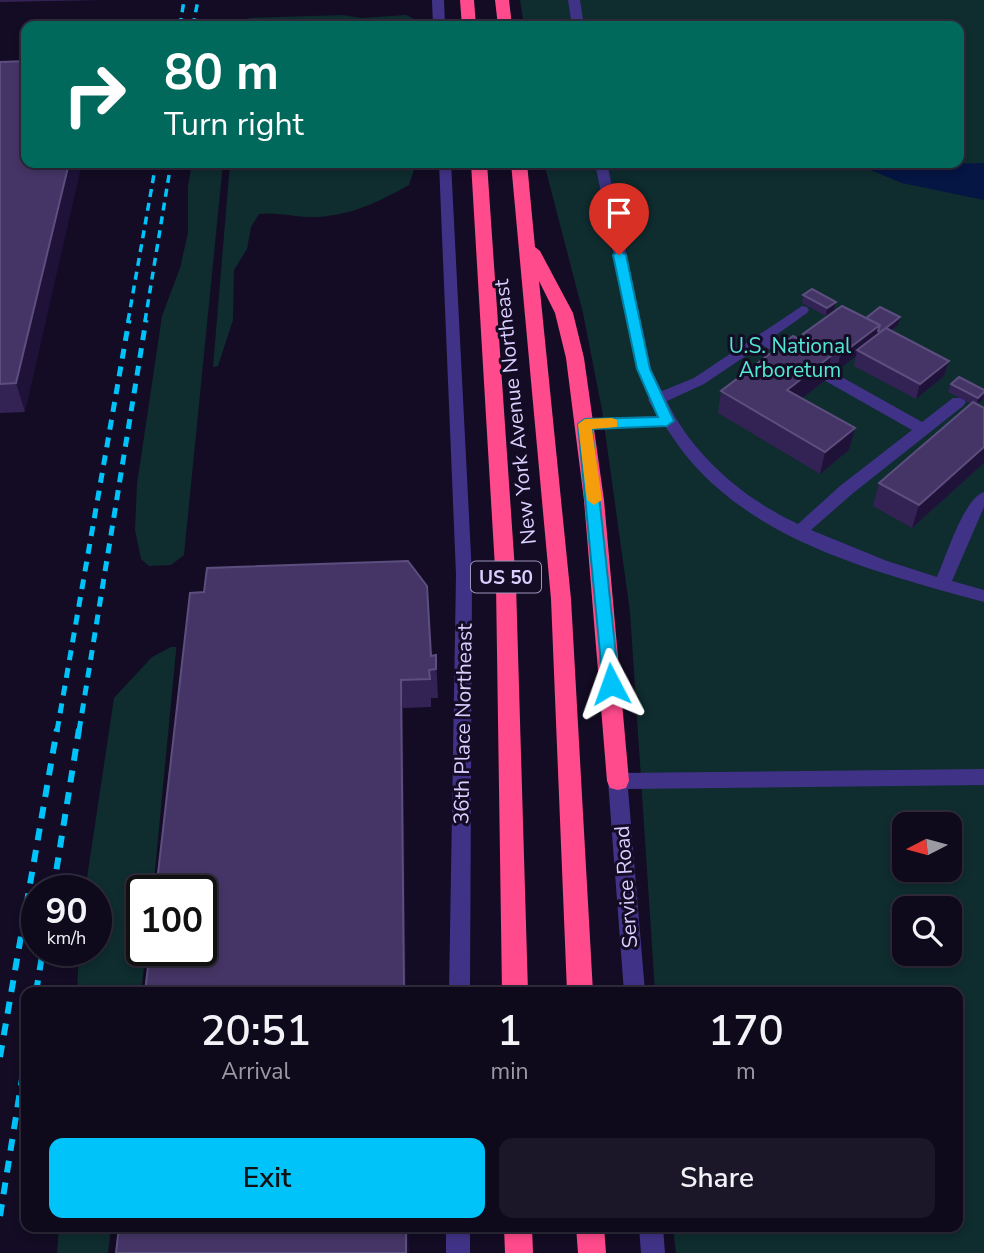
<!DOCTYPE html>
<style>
body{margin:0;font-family:"Nunito Sans",sans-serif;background:#1c1728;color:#f1f3f6;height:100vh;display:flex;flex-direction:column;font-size:26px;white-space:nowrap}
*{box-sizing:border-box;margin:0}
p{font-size:23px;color:#9b9aa3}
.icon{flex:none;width:38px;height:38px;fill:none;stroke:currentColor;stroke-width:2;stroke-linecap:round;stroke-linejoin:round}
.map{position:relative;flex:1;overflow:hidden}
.sheet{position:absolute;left:21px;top:987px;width:942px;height:245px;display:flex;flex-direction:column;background:#0e091b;border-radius:14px;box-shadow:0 4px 10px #0003,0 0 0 2px #2e2a3a}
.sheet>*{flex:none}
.hud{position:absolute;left:21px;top:21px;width:943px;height:147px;border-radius:14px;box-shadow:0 4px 10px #0003,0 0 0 2px #2e2a3a;background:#00695c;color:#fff;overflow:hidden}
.needle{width:46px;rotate:264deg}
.fabs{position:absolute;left:892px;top:812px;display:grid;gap:14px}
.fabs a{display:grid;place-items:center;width:70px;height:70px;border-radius:14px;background:#0e091b;box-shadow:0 4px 10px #0003,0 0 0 2px #2e2a3a;font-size:35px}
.speed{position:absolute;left:21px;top:875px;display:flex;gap:14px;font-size:35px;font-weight:700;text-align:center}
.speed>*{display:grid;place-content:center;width:91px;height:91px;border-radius:50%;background:#0e091b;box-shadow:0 4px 10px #0003,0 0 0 2px #2e2a3a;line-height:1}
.speed small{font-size:18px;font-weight:400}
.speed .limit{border:4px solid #111;border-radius:10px;background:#fff;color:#111}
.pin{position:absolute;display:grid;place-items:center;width:60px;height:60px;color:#fff;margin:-72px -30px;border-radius:50% 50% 50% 0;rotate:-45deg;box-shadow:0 0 7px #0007}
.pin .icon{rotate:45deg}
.me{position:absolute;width:77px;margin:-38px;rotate:356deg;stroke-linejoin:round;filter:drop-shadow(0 0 5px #0008)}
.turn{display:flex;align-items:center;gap:24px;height:147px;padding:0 28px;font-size:32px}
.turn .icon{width:91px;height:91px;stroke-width:2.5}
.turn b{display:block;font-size:49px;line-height:60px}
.eta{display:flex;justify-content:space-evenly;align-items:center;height:119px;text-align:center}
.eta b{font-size:42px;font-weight:600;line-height:49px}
.action{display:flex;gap:14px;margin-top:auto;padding:14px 28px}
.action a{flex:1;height:80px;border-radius:14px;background:#00c3fa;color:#111;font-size:28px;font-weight:600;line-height:80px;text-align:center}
.action a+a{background:#1c1728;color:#f1f3f6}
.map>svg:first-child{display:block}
.green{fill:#0f2c2f;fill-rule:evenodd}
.water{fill:#051544}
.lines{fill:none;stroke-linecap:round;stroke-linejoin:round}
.stream{fill:#051544;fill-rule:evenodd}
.minor{fill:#403387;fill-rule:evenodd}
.highway{fill:#ff4a8b;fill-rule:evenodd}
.rail-far2{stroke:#00c3fa;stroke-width:3.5;stroke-dasharray:8 6;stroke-linecap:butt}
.rail-far1{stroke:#00c3fa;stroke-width:5;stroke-dasharray:10 8;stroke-linecap:butt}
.rail{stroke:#00c3fa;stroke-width:6;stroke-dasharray:12 10;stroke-linecap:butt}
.wall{fill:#332354}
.shaded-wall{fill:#1e1239}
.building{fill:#453566;stroke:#5c4e7e;stroke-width:2}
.route{fill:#00c3fa;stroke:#007fa2;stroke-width:2}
.slow{fill:#f59e0b}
.labels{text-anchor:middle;stroke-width:6;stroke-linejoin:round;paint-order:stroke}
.shield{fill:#130c24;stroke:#9e94bd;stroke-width:2}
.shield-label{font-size:19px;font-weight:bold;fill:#dacfff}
.park-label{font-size:21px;fill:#51e9d5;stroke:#130c24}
.street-label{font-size:21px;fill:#dacfff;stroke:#130c24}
</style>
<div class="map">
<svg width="984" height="1253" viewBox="0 0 984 1253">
<rect width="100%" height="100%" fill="#130c24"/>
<g class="green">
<path d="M520,0H984V1253H676L673,1227H957V992H655L630,612L602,410L583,313L544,163H959V26H524ZM905,824H950V870H905ZM905,908H950V954H905Z"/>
<polygon points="343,15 361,18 406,15 414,19 402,26 245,26 249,18"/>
<polygon points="192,163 223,163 184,555 171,565 149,566 141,559 135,530 137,484 162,316 180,268 188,233 188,186"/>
<path d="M230,163H410L414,170L409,185C377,203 346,218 307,217C291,216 275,212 259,214L251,227L247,249L234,270L233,320L218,366L213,367Z"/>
<polygon points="171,647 176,647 176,651 153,891 142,891 142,950 146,950 141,992 77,992 79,950 96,950 96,891 85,891 114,698 152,657"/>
<polygon points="59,1227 111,1227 108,1253 57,1253"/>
</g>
<polygon class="water" points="984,163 984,200 902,183 861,166"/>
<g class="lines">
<polygon class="stream" points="847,163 856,163 864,166 861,168"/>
<g class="minor">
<polygon points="432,0 444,0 445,26 433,26"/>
<polygon points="568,0 580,0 584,26 572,26"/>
<polygon points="439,163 451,163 472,575 470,992 449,992 456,575"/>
<path d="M595,163H607L651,369L662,391L694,378L802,306L807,307L809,310L807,313L772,338L922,422L953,398H963L966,402L963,406L852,494L811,530L887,561L937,577C946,557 964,498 984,492V507L952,581L984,590V602C883,574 767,546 694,465C683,453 674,439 665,426L580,428L577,424L580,420L585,419L658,416L648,400L650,398L637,369ZM762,345L912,430L840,486L798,524C744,499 692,455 667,401L704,384Z"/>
<polygon points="984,769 984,785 628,789 645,992 624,992 608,781 611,775 618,773"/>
<rect x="446" y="1227" width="24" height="26"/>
<polygon points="639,1227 663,1227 665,1253 641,1253"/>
</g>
<g class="highway">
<polygon points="460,0 474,0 476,26 462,26"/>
<polygon points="495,0 509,0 512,26 498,26"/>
<polygon points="471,163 487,163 516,585 528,992 502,992 496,585"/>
<polygon points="511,163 527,163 535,247 540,251 573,313 584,358 604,500 629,781 626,788 618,790 610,788 607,781 584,500 566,358 555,313 539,281 571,599 593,992 567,992 551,599"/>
<polygon points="504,1227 532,1227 533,1253 505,1253"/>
<polygon points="576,1227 604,1227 606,1253 578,1253"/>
</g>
<g class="rail-far2">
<polyline points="180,26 184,0"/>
<polyline points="193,26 198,0"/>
<polyline points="128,321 156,163"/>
<polyline points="145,321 171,163"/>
</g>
<g class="rail-far1">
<polyline points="57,731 129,320"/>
<polyline points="79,731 146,320"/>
</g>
<g class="rail">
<polyline points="53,891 79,729"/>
<polyline points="36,992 43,950"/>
<polyline points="0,1057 57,729"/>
<polyline points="0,1216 26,1054"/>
</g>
</g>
<g class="wall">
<polygon points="0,0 101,0 0,2"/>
<polygon points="0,62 25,412 0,413"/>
<polygon points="803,295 836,302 834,310 826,316 802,303"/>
<polygon points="866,318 898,325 891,331 949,361 944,376 916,399 854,366 856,356 837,371 829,366 827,379 802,398 855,428 849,450 820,474 718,413 721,391 802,340 803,334"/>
<polygon points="951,384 984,390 983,399 977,404 984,408 984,463 912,528 873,506 879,483 972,404 948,392"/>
<polygon points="190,593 431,656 436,655 438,698 431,698 431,707 403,708"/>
</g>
<g class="shaded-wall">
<polygon points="69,163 82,163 25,412 16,383"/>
<polygon points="836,302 834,310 826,316 827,308"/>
<polygon points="900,317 898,325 879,340 881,332"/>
<polygon points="880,325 876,341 857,350 856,356 837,371 840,355"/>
<polygon points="831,356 827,379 783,413 787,390"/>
<polygon points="949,361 944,376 916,399 920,384"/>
<polygon points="984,392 983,399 976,406 978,398"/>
<polygon points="855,428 849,450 820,474 825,452"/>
<polygon points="984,447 984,463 912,528 919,505"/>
<polygon points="401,680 403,708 406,992 404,992"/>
<polygon points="406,1227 408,1227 409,1253 406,1253"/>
</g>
<g class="building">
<polygon points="26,61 26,163 69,163 16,383 0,384 0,62"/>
<polygon points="812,289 836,302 827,308 803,295"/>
<polygon points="842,306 880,325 840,355 803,334"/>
<polygon points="880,307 900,317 881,332 878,331 880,325 866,318"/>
<polygon points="886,328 949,361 920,384 857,350"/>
<polygon points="793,336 831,356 787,390 855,428 825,452 721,391"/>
<polygon points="959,377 984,390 984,392 978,398 951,384"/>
<polygon points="973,402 984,408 984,447 919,505 879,483"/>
<polygon points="408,561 427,586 431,656 436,655 436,669 429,670 430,679 401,680 404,992 145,992 150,950 201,950 201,891 156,891 190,593 204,592 207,568"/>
<polygon points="119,1227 406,1227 406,1253 116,1253"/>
</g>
<polygon class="route" points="619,251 626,255 650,369 674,421 667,426 592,429 619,684 611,690 603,684 578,424 585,419 658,417 637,369 613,255"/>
<polygon class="slow" points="612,418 617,420 617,427 592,429 602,500 594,505 587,500 578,424 585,419"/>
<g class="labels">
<rect class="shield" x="471" y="561.5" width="70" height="31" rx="5"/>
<g class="shield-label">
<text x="506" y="584">US 50</text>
</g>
<g class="park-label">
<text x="790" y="353">U.S. National<tspan x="790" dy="24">Arboretum</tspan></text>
</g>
<g class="street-label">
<text transform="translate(515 412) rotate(-96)" y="7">New York Avenue Northeast</text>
<text transform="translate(463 724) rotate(-89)" y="7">36th Place Northeast</text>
<text transform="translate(626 887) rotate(-94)" y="7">Service Road</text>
</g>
</g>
</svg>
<div class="fabs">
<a><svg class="needle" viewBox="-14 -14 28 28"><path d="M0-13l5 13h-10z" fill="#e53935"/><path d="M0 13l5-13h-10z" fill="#9b9aa3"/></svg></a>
<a><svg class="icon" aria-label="search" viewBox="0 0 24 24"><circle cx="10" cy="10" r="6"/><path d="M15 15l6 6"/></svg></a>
</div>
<div class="speed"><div>90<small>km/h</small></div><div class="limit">100</div></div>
<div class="pin" style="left:619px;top:255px;background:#d93025"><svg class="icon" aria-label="arrive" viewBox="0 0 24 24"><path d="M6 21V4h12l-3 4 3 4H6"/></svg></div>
<svg class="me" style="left:611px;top:684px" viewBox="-20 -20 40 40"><path d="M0-17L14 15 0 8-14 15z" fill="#00c3fa" stroke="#fff" stroke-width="4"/></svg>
<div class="hud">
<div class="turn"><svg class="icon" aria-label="right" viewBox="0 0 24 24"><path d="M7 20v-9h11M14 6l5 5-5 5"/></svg><div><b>80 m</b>Turn right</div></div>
</div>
<section class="sheet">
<div class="eta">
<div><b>20:51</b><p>Arrival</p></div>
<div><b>1</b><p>min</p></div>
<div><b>170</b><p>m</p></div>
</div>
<div class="action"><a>Exit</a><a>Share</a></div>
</section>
</div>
